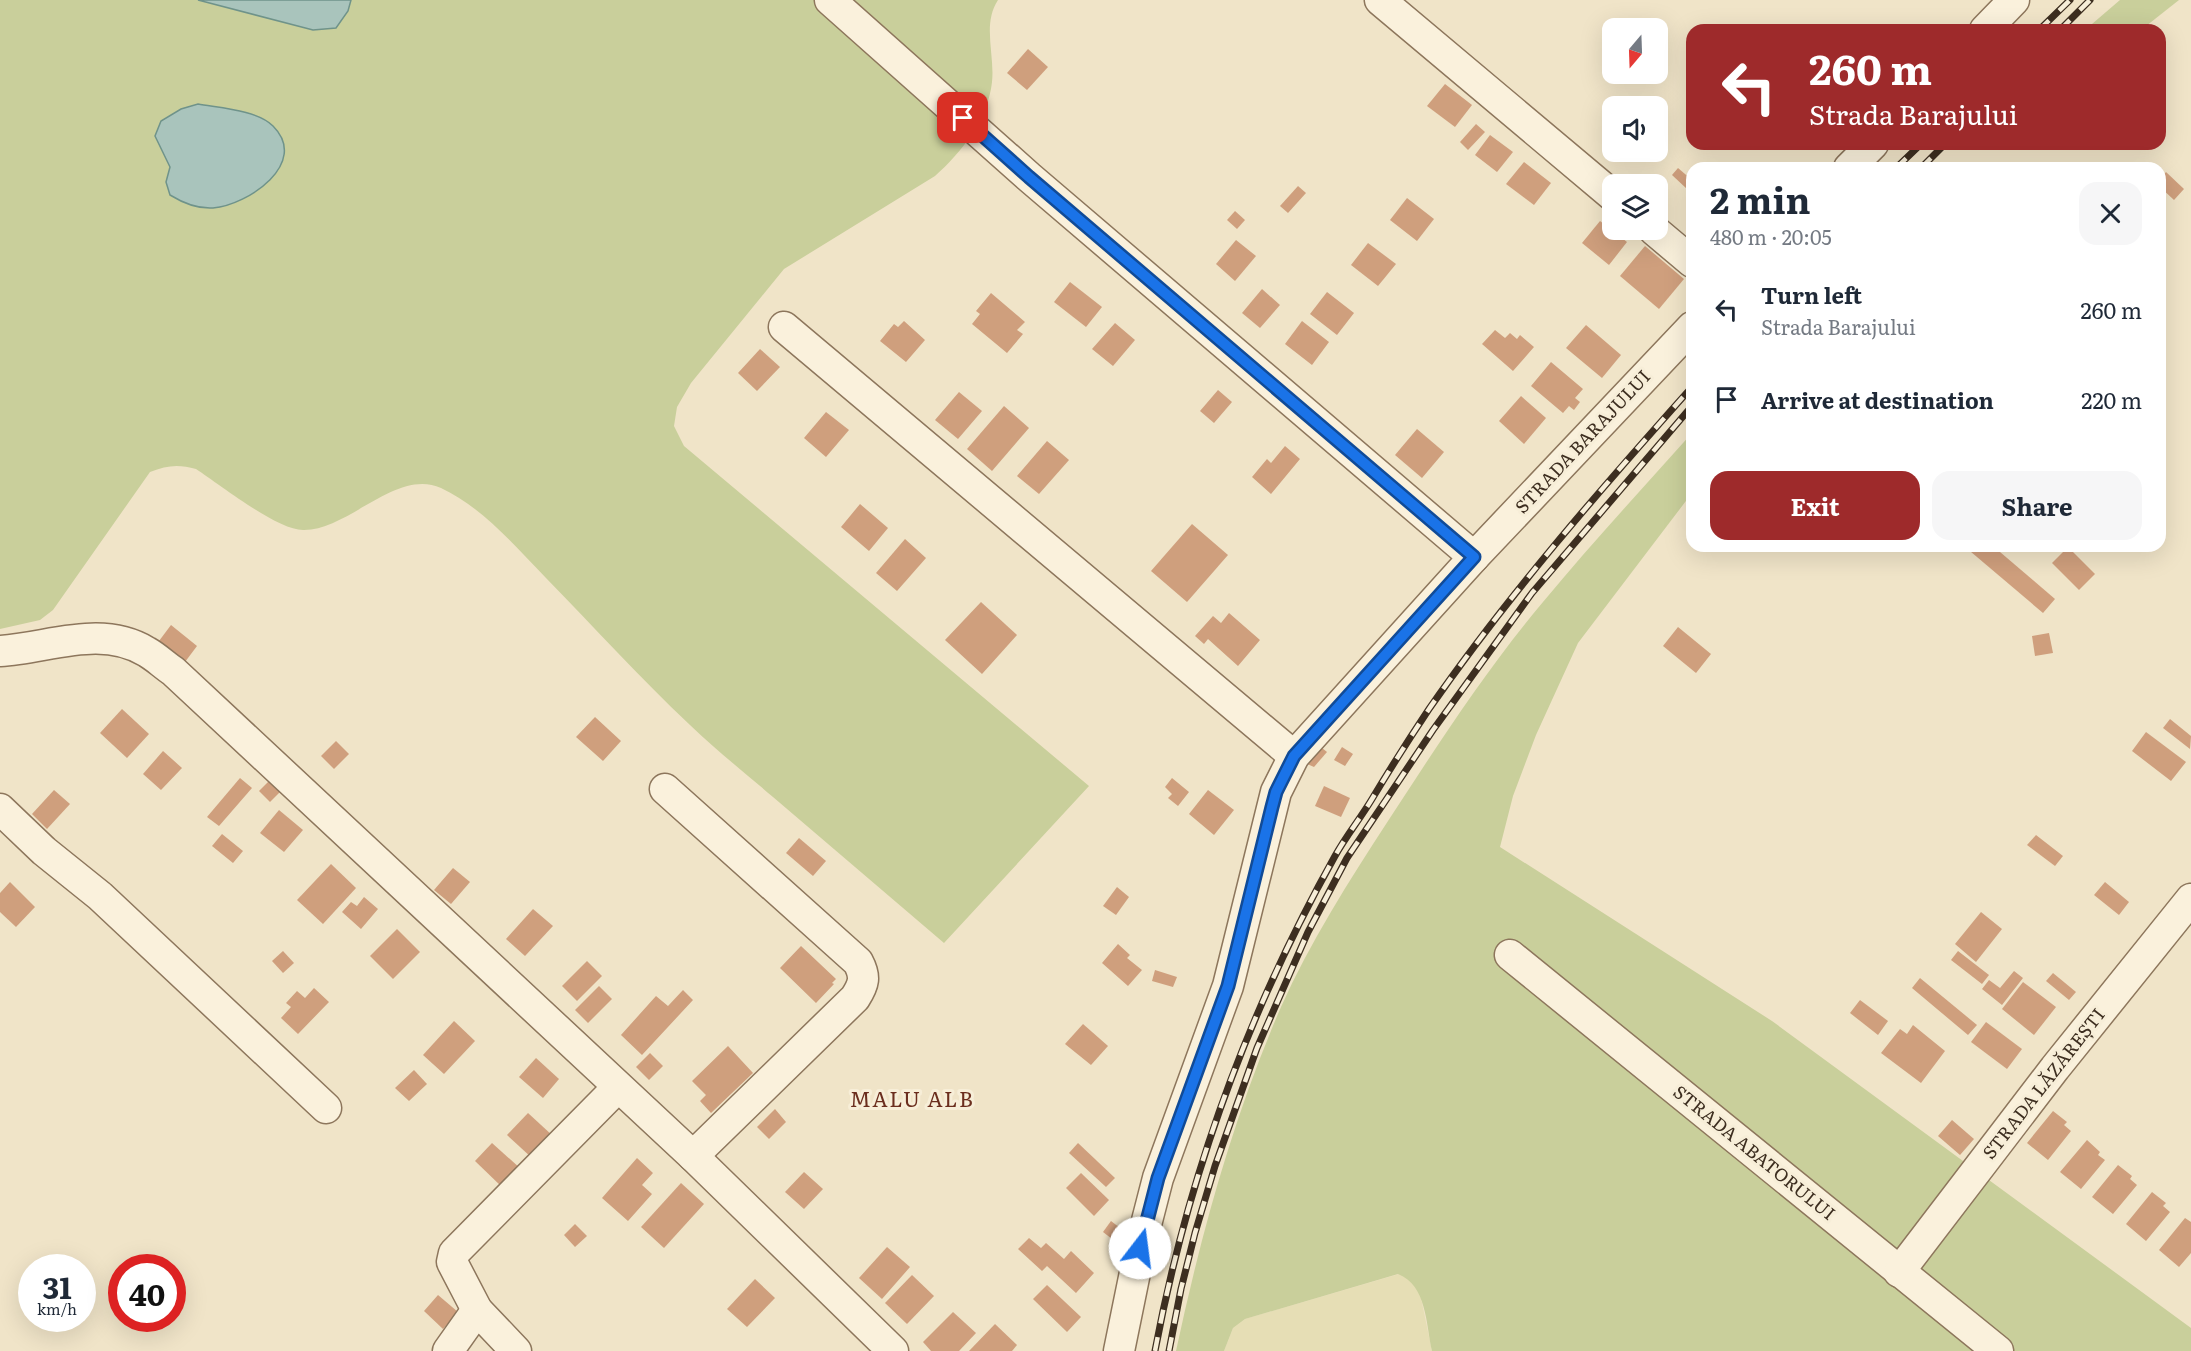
<!DOCTYPE html>
<meta charset="utf-8">
<style>
body{margin:0;font-family:Literata,serif;background:#f6f6f7;color:#1f2937;height:100vh;display:flex;flex-direction:column;font-size:22px;white-space:nowrap}
*{box-sizing:border-box;margin:0}
p{font-size:20px;color:#747a83}
.icon{flex:none;width:33px;height:33px;fill:none;stroke:currentColor;stroke-width:2;stroke-linecap:round;stroke-linejoin:round}
.map{position:relative;flex:1;overflow:hidden}
.side{position:absolute;left:1686px;top:162px;width:480px;height:390px;display:flex;flex-direction:column;background:#fff;border-radius:18px;box-shadow:0 6px 24px #0002}
.side>*{flex:none}
.banner{position:absolute;left:1686px;top:24px;width:480px;height:126px;border-radius:18px;box-shadow:0 6px 24px #0002;background:#9e2a2b;color:#fff;overflow:hidden}
.needle{width:39px;rotate:199deg}
.buttons{position:absolute;left:1602px;top:18px;display:grid;gap:12px}
.buttons a{display:grid;place-items:center;width:66px;height:66px;border-radius:12px;background:#fff;box-shadow:0 6px 24px #0002;font-size:30px}
.speed{position:absolute;left:18px;top:1254px;display:flex;gap:12px;font-size:30px;font-weight:700;text-align:center}
.speed>*{display:grid;place-content:center;width:78px;height:78px;border-radius:50%;background:#fff;box-shadow:0 6px 24px #0002;line-height:1}
.speed small{font-size:15px;font-weight:400}
.speed .limit{border:9px solid #d22;background:#fff;color:#111}
.pin{position:absolute;display:grid;place-items:center;width:51px;height:51px;color:#fff;margin:-26px;border-radius:12px;box-shadow:0 3px 9px #0006}
.me{position:absolute;width:66px;margin:-33px;rotate:15deg;stroke-linejoin:round;filter:drop-shadow(0 0 4px #0008)}
.turn{display:flex;align-items:center;gap:21px;height:126px;padding:0 24px;font-size:27px}
.turn .icon{width:78px;height:78px;stroke-width:2.5}
.turn b{display:block;font-size:42px;line-height:51px}
.round{display:grid;place-items:center;flex:none;width:63px;height:63px;border-radius:18px;background:#f6f6f7}
.headline{display:flex;align-items:center;justify-content:space-between;height:102px;padding:0 24px}
h1{font-size:36px;font-weight:700;line-height:45px}
.cta{display:flex;gap:12px;margin-top:auto;padding:12px 24px}
.cta a{flex:1;height:69px;border-radius:18px;background:#9e2a2b;color:#fff;font-size:24px;font-weight:700;line-height:69px;text-align:center}
.cta a+a{background:#f6f6f7;color:#1f2937}
ul{padding:0;list-style:none}
li{display:flex;align-items:center;gap:18px;height:90px;padding:0 24px}
li div{flex:1}
li b{display:block;font-size:22px}
li em{font-style:normal}
.map>svg:first-child{display:block}
.farmland{fill:#e6deb5}
.green{fill:#c9cf9b}
.water{fill:#a9c4bc;stroke:#6f938a;stroke-width:1.5}
.building{fill:#cf9f7d}
.lines{fill:none;stroke-linecap:round;stroke-linejoin:round}
.minor-casing{stroke:#8d765c;stroke-width:33}
.minor{stroke:#faf1dc;stroke-width:30}
.rail-casing{stroke:#3d2e20;stroke-width:7}
.rail{stroke:#f7eed8;stroke-width:4.5;stroke-dasharray:14;stroke-linecap:butt}
.route-casing{stroke:#114b97;stroke-width:15}
.route{stroke:#1a73e8;stroke-width:10}
.labels{text-anchor:middle;stroke-width:6;stroke-linejoin:round;paint-order:stroke}
.street-label{font-size:18px;fill:#3d2e20;stroke:#f7eed8}
.quarter-label{font-size:21px;letter-spacing:1.5px;fill:#6b2e1e;stroke:#f7eed8}
</style>
<div class="map">
<svg width="2191" height="1351" viewBox="0 0 2191 1351">
<rect width="100%" height="100%" fill="#f0e4c8"/>
<polygon class="farmland" points="1399,1274 1409,1278 1420,1293 1432,1351 1224,1351 1233,1328 1245,1319"/>
<g class="green">
<path d="M0,0H198L313,30L348,11L351,0H998C982,24 995,55 992,82C988,119 961,153 935,176L784,269L691,383L677,407L674,426L684,446L1089,786L944,943C887,894 830,846 773,797C745,773 716,750 690,725C640,678 594,627 546,578C515,546 482,507 441,488C396,468 348,531 303,530C277,530 219,484 196,469C179,464 167,465 150,472L53,610L40,620L0,629Z"/>
<polygon points="2120,0 2179,0 2141,30 2085,30"/>
<path d="M1692,433V493L1578,643L1536,735L1513,796L1500,847L1772,1021L2191,1328V1351H1432C1426,1325 1427,1285 1398,1274L1245,1319L1233,1328L1224,1351H1176C1201,1234 1233,1117 1281,1007C1310,942 1349,881 1388,821C1437,746 1485,671 1543,602C1591,544 1642,489 1692,433Z"/>
</g>
<g class="water">
<polygon points="198,0 351,0 348,11 336,28 313,30"/>
<path d="M198,104C220,108 257,110 273,126C310,163 248,205 213,208C197,209 183,203 170,195L166,182L170,167L155,136L161,121L181,109Z"/>
</g>
<g class="building">
<polygon points="1028,49 1048,67 1027,90 1007,73"/>
<polygon points="1445,84 1472,105 1455,127 1427,106"/>
<polygon points="1476,124 1485,132 1468,150 1460,142"/>
<polygon points="1490,135 1513,152 1497,172 1475,155"/>
<polygon points="1524,162 1551,183 1534,205 1506,184"/>
<polygon points="1678,168 1692,180 1692,184 1687,189 1672,175"/>
<polygon points="2166,172 2184,189 2174,200 2160,187 2160,179"/>
<polygon points="1298,186 1306,193 1288,213 1280,206"/>
<polygon points="1407,198 1434,219 1417,241 1390,220"/>
<polygon points="1235,211 1245,220 1237,229 1227,220"/>
<polygon points="1600,221 1627,242 1609,265 1582,243"/>
<polygon points="1236,240 1256,256 1235,281 1216,264"/>
<polygon points="1368,243 1396,264 1378,286 1351,265"/>
<polygon points="1645,246 1684,279 1659,309 1620,276"/>
<polygon points="1070,282 1102,307 1086,327 1054,302"/>
<polygon points="1262,289 1280,305 1260,328 1242,313"/>
<polygon points="1327,292 1354,313 1337,335 1310,314"/>
<polygon points="991,293 1025,322 1017,330 1023,334 1007,353 972,324 980,314 976,311"/>
<polygon points="904,321 925,340 906,362 880,341 894,324 898,327"/>
<polygon points="1302,321 1329,342 1312,365 1285,344"/>
<polygon points="1115,323 1135,340 1113,366 1092,349"/>
<polygon points="1586,325 1621,355 1602,378 1566,348"/>
<polygon points="1495,330 1505,338 1510,333 1517,339 1520,335 1534,347 1513,371 1482,344"/>
<polygon points="760,349 780,367 757,391 738,373"/>
<polygon points="1551,362 1583,389 1575,398 1580,402 1574,410 1569,406 1563,413 1531,386"/>
<polygon points="1218,390 1232,402 1214,423 1200,411"/>
<polygon points="959,392 982,411 958,439 935,420"/>
<polygon points="1521,396 1546,418 1524,444 1499,421"/>
<polygon points="1004,406 1029,428 992,471 967,449"/>
<polygon points="826,412 849,430 826,457 804,438"/>
<polygon points="1417,429 1444,452 1422,478 1395,455"/>
<polygon points="1047,441 1069,460 1039,494 1017,476"/>
<polygon points="1285,446 1300,459 1271,494 1252,477 1267,459 1271,463"/>
<polygon points="860,504 888,528 869,551 841,527"/>
<polygon points="1192,524 1228,555 1187,602 1151,571"/>
<polygon points="905,539 926,558 897,591 876,573"/>
<polygon points="1964,546 1993,546 2055,599 2043,613"/>
<polygon points="2068,547 2095,574 2079,590 2052,563"/>
<polygon points="981,602 1017,635 982,674 945,640"/>
<polygon points="1229,613 1260,640 1238,666 1208,639 1204,644 1195,636 1213,616 1221,623"/>
<polygon points="171,625 197,646 185,662 159,641"/>
<polygon points="1678,627 1711,654 1696,673 1663,646"/>
<polygon points="2049,633 2053,653 2035,656 2032,636"/>
<polygon points="122,709 149,734 127,758 100,733"/>
<polygon points="595,717 621,741 603,761 576,737"/>
<polygon points="2170,719 2191,736 2190,749 2163,728"/>
<polygon points="2146,732 2186,762 2171,781 2132,751"/>
<polygon points="336,741 349,754 334,769 321,756"/>
<polygon points="1317,744 1327,752 1314,767 1305,763"/>
<polygon points="1342,747 1353,754 1345,766 1334,760"/>
<polygon points="163,751 182,768 161,790 143,774"/>
<polygon points="240,778 252,788 219,826 207,817"/>
<polygon points="272,778 283,789 270,802 259,791"/>
<polygon points="1172,778 1189,792 1178,806 1168,798 1172,794 1165,787"/>
<polygon points="1324,786 1350,798 1341,817 1315,806"/>
<polygon points="54,790 70,804 47,829 32,814"/>
<polygon points="1208,790 1234,810 1214,835 1189,814"/>
<polygon points="279,810 303,830 284,852 260,833"/>
<polygon points="222,834 243,851 233,863 212,846"/>
<polygon points="2036,835 2063,856 2055,866 2027,845"/>
<polygon points="799,838 826,861 813,876 786,853"/>
<polygon points="331,864 356,888 323,924 297,900"/>
<polygon points="453,868 470,882 451,904 434,890"/>
<polygon points="10,882 35,907 16,927 0,912 0,893"/>
<polygon points="2105,882 2129,902 2119,915 2094,895"/>
<polygon points="1117,887 1129,897 1116,915 1103,906"/>
<polygon points="364,897 378,909 361,929 342,912 351,902 357,906"/>
<polygon points="533,909 553,926 525,956 506,939"/>
<polygon points="1981,912 2002,929 1976,962 1955,944"/>
<polygon points="397,929 420,952 393,979 370,956"/>
<polygon points="1118,944 1130,955 1127,958 1142,970 1128,986 1102,963"/>
<polygon points="801,946 836,979 832,983 834,984 816,1003 780,968"/>
<polygon points="283,951 294,963 283,973 272,961"/>
<polygon points="1958,951 1989,975 1982,984 1951,960"/>
<polygon points="587,961 602,976 577,1001 562,986"/>
<polygon points="1155,970 1177,977 1173,987 1152,981"/>
<polygon points="2014,971 2023,978 2002,1005 1982,989 1989,980 2000,988"/>
<polygon points="2053,973 2076,992 2069,1000 2046,981"/>
<polygon points="1920,978 1977,1025 1968,1035 1912,988"/>
<polygon points="2023,982 2056,1007 2034,1035 2002,1009"/>
<polygon points="599,986 612,999 588,1023 575,1010"/>
<polygon points="314,988 329,1002 298,1034 281,1018 291,1007 286,1003 297,991 305,998"/>
<polygon points="683,990 693,1000 642,1055 621,1035 656,996 668,1006"/>
<polygon points="1860,1000 1888,1021 1878,1035 1850,1013"/>
<polygon points="454,1021 475,1041 444,1074 423,1055"/>
<polygon points="1986,1022 2022,1049 2007,1069 1971,1042"/>
<polygon points="1083,1024 1108,1046 1091,1065 1065,1044"/>
<polygon points="1913,1025 1945,1051 1921,1083 1881,1053 1900,1029 1907,1034"/>
<polygon points="728,1046 753,1073 711,1113 700,1101 706,1095 692,1081"/>
<polygon points="650,1053 663,1066 649,1080 636,1067"/>
<polygon points="536,1058 559,1079 543,1098 519,1077"/>
<polygon points="414,1070 427,1084 409,1101 395,1088"/>
<polygon points="775,1109 786,1122 769,1139 757,1127"/>
<polygon points="2053,1111 2067,1122 2064,1125 2071,1131 2048,1160 2027,1143"/>
<polygon points="528,1113 553,1136 532,1158 507,1135"/>
<polygon points="1952,1120 1974,1139 1960,1155 1938,1136"/>
<polygon points="2087,1140 2100,1152 2098,1155 2105,1160 2081,1189 2060,1172"/>
<polygon points="492,1143 521,1169 503,1188 475,1161"/>
<polygon points="1078,1143 1115,1178 1106,1187 1069,1153"/>
<polygon points="637,1158 653,1173 642,1185 652,1194 628,1221 602,1198"/>
<polygon points="2118,1165 2132,1176 2130,1179 2137,1185 2113,1214 2092,1197"/>
<polygon points="804,1172 823,1189 804,1209 785,1192"/>
<polygon points="1081,1173 1109,1200 1094,1216 1066,1188"/>
<polygon points="681,1183 704,1204 664,1248 641,1227"/>
<polygon points="2152,1192 2166,1203 2163,1206 2170,1212 2146,1241 2126,1224"/>
<polygon points="2185,1218 2191,1222 2191,1253 2179,1267 2159,1250"/>
<polygon points="1111,1221 1133,1238 1125,1249 1103,1232"/>
<polygon points="575,1224 587,1236 575,1247 564,1235"/>
<polygon points="1029,1238 1041,1248 1046,1243 1064,1259 1071,1251 1094,1273 1076,1293 1047,1266 1042,1271 1018,1249"/>
<polygon points="887,1247 910,1267 882,1299 859,1278"/>
<polygon points="912,1275 934,1296 907,1324 885,1303"/>
<polygon points="755,1279 775,1298 747,1327 727,1309"/>
<polygon points="1047,1285 1081,1317 1067,1332 1033,1299"/>
<polygon points="438,1295 458,1312 443,1329 424,1311"/>
<polygon points="953,1312 976,1333 959,1351 931,1351 923,1342"/>
<polygon points="995,1324 1017,1345 1012,1351 969,1351"/>
</g>
<g class="lines">
<defs>
<g id="minor">
<polyline points="830,0 1029,177 1474,557"/>
<polyline points="1380,0 1612,195"/>
<polyline points="1985,30 2014,0"/>
<polyline points="1849,168 1873,144"/>
<polyline points="1654,230 1692,262"/>
<polyline points="784,327 1294,756"/>
<path d="M0,651C49,648 101,624 147,652C156,657 164,665 173,671L693,1156L893,1351"/>
<path d="M665,789L858,962C866,977 864,984 855,998L693,1156"/>
<polyline points="0,809 44,851 100,896 326,1108"/>
<polyline points="1510,955 1998,1351"/>
<polyline points="1899,1272 2055,1068 2191,899"/>
<polyline points="448,1351 477,1310"/>
<polyline points="516,1351 477,1310 452,1262 454,1253 618,1087"/>
<polyline points="1119,1351 1140,1248 1158,1178 1228,986 1276,792 1294,756 1474,557 1692,327"/>
</g>
</defs>
<use href="#minor" class="minor-casing"/>
<use href="#minor" class="minor"/>
<defs>
<g id="rail">
<polyline points="2039,30 2070,0"/>
<polyline points="2060,30 2090,0"/>
<polyline points="1896,168 1921,144"/>
<polyline points="1921,168 1945,144"/>
<path d="M1155,1351C1188,1175 1248,1012 1335,856C1346,836 1360,819 1372,799C1390,769 1409,739 1429,709C1508,595 1600,490 1692,387"/>
<polyline points="1169,1351 1181,1289 1195,1233 1215,1166 1257,1048 1308,932 1347,858 1433,730 1532,593 1692,406"/>
</g>
</defs>
<use href="#rail" class="rail-casing"/>
<use href="#rail" class="rail"/>
</g>
<g class="lines">
<defs>
<polyline id="route" points="963,118 1029,177 1474,557 1294,756 1276,792 1272,807 1228,986 1158,1178 1140,1248"/>
</defs>
<use href="#route" class="route-casing"/>
<use href="#route" class="route"/>
</g>
<g class="labels">
<g class="street-label">
<text transform="translate(1583 442) rotate(-47)" y="6">STRADA BARAJULUI</text>
<text transform="translate(2044 1084) rotate(-52)" y="6">STRADA LĂZĂREȘTI</text>
<text transform="translate(1754 1153) rotate(39)" y="6">STRADA ABATORULUI</text>
</g>
<g class="quarter-label">
<text x="912" y="1107">MALU ALB</text>
</g>
</g>
</svg>
<div class="buttons">
<a><svg class="needle" viewBox="-14 -14 28 28"><path d="M0-13l5 13h-10z" fill="#e53935"/><path d="M0 13l5-13h-10z" fill="#747a83"/></svg></a>
<a><svg class="icon" aria-label="sound" viewBox="0 0 24 24"><path d="M4 9h4l5-4v14l-5-4H4zM17 9q2 3 0 6"/></svg></a>
<a><svg class="icon" aria-label="layers" viewBox="0 0 24 24"><path d="M12 4l9 5-9 5-9-5zM3 14l9 5 9-5"/></svg></a>
</div>
<div class="speed"><div>31<small>km/h</small></div><div class="limit">40</div></div>
<div class="pin" style="left:963px;top:118px;background:#d93025"><svg class="icon" aria-label="arrive" viewBox="0 0 24 24"><path d="M6 21V4h12l-3 4 3 4H6"/></svg></div>
<svg class="me" style="left:1140px;top:1248px" viewBox="-20 -20 40 40"><circle r="19" fill="#fff"/><path d="M0-13L10 11 0 6-10 11z" fill="#1a73e8"/></svg>
<div class="banner">
<div class="turn"><svg class="icon" aria-label="left" viewBox="0 0 24 24"><path d="M17 20v-9H6M10 6l-5 5 5 5"/></svg><div><b>260 m</b>Strada Barajului</div></div>
</div>
<section class="side">
<div class="headline"><div><h1>2 min</h1><p>480 m · 20:05</p></div><a class="round"><svg class="icon" aria-label="close" viewBox="0 0 24 24"><path d="M6 6l12 12M18 6L6 18"/></svg></a></div>
<ul>
<li><svg class="icon" aria-label="left" viewBox="0 0 24 24"><path d="M17 20v-9H6M10 6l-5 5 5 5"/></svg><div><b>Turn left</b><p>Strada Barajului</p></div><em>260 m</em></li>
<li><svg class="icon" aria-label="arrive" viewBox="0 0 24 24"><path d="M6 21V4h12l-3 4 3 4H6"/></svg><div><b>Arrive at destination</b></div><em>220 m</em></li>
</ul>
<div class="cta"><a>Exit</a><a>Share</a></div>
</section>
</div>
